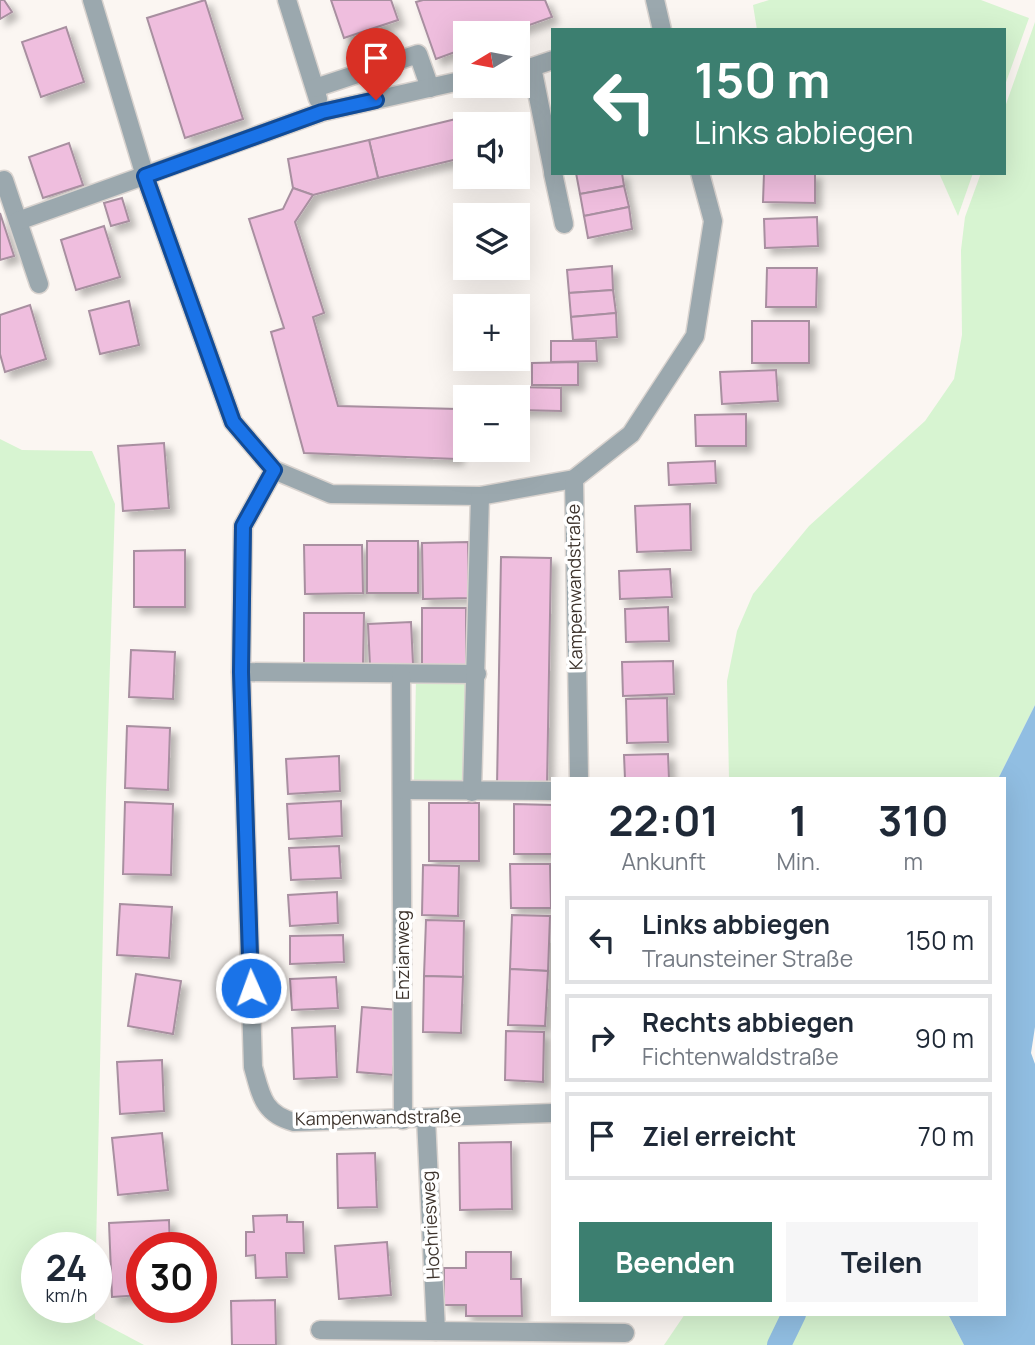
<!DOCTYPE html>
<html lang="de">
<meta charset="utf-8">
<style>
body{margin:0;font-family:Manrope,sans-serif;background:#f6f6f7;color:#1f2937;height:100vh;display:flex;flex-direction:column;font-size:26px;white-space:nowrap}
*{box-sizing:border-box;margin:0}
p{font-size:23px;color:#747a83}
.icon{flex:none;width:38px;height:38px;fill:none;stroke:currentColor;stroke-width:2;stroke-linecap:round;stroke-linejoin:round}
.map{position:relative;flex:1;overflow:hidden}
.side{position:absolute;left:551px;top:777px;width:455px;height:539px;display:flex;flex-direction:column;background:#fff;border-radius:0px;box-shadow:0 7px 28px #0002}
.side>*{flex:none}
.top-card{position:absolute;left:551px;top:28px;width:455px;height:147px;border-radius:0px;box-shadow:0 7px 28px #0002;background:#3c7f70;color:#fff;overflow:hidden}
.needle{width:46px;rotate:260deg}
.tools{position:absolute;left:453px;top:21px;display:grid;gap:14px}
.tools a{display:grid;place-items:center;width:77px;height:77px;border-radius:0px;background:#fff;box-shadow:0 7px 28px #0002;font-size:35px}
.speed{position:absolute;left:21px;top:1232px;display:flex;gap:14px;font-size:35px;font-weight:700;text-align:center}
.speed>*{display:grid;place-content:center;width:91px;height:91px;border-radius:50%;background:#fff;box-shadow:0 7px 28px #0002;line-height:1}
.speed small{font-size:18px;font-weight:400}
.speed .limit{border:10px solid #d22;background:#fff;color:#111}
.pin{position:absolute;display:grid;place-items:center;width:60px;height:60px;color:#fff;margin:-72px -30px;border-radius:50% 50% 50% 0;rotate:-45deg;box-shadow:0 0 7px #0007}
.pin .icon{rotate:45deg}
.me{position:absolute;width:77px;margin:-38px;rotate:358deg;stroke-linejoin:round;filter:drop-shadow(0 0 5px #0008)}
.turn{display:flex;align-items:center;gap:24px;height:147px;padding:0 28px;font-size:32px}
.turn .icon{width:91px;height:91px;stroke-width:2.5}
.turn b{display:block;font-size:49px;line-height:60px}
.eta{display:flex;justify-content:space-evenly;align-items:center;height:119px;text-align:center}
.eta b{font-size:42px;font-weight:700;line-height:49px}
.primary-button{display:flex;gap:14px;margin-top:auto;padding:14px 28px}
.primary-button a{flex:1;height:80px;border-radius:0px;background:#3c7f70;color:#fff;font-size:28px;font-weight:700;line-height:80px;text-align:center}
.primary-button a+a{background:#f6f6f7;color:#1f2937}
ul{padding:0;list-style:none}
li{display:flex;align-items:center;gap:21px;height:88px;margin:0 14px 10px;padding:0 14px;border:4px solid #e0e1e3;border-radius:0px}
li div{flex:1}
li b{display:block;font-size:26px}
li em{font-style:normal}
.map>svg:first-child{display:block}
.green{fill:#d7f4d1}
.water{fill:#91bee2}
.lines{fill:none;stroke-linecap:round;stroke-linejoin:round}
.canal{stroke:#91bee2;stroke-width:24}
.building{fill:#efbede;stroke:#a88fa0;stroke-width:2;filter:url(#shadow)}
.minor-casing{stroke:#d9d3cf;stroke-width:21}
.minor{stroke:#9ba8ae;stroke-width:18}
.route-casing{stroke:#114b97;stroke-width:18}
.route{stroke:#1a73e8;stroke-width:12}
.labels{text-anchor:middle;stroke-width:7;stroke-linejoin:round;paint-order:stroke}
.street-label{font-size:18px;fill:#3e342d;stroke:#fff}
</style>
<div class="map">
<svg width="1035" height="1345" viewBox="0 0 1035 1345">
<defs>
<filter id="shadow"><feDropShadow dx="6" dy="6" stdDeviation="3.5" flood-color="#0004"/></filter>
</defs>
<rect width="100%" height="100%" fill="#fbf6f2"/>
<g class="green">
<polygon points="769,0 981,0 1029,18 1005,85 1004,30 757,30 753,5"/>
<polygon points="1035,22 1035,705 998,779 729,779 727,681 737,631 753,594 809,526 925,421 954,379 962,335 961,250 965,217 981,173 1004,173 1005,107"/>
<polygon points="939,173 973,173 958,216"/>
<polygon points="0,439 22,450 92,451 115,504 106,791 96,1249 37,1248 37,1307 95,1307 95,1319 144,1345 0,1345"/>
<polygon points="477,674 473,774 459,783 414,782 416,678"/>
<polygon points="685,1314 948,1314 964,1345 664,1345"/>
</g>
<polygon class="water" points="1035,705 1035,1027 1031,1053 1035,1064 1035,1345 964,1345 948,1314 1004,1314 1004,779 998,779"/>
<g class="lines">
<polyline class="canal" points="779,1345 794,1314"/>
</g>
<g class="building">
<polygon points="0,0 4,0 12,12 0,19"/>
<polygon points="205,0 243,119 185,138 147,18"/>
<polygon points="331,0 391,0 398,20 344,38"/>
<polygon points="423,0 545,0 552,17 507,33 466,33 466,48 436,59 416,2"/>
<polygon points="66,27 84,82 41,97 22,42"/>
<polygon points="460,118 466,141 466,157 378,178 369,140"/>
<polygon points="369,140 378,178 313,195 293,188 288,159"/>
<polygon points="69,143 83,185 43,198 29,157"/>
<polygon points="576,173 622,173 624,186 580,194"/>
<polygon points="764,173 815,173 815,203 763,202"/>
<polygon points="624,186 629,207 584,216 580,194"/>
<polygon points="293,188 313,195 295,222 324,313 313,317 338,406 458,409 457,459 304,453 271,332 284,328 249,219 283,209"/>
<polygon points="122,198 129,221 111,226 104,203"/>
<polygon points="629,207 632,229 588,238 584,216"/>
<polygon points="0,213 14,256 0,260"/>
<polygon points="817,217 818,246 765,248 764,219"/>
<polygon points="104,226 120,277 76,290 61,240"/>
<polygon points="612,266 613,290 569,293 567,270"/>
<polygon points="767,268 817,268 816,307 766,307"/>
<polygon points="613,290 616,313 571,317 569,293"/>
<polygon points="129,301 139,345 100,354 89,311"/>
<polygon points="30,305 46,359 5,372 0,354 0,315"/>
<polygon points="616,313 617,337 573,340 571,317"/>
<rect x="752" y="321" width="57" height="42"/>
<polygon points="551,341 596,341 597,361 551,362"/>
<polygon points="578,362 578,385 532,385 532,363"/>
<polygon points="776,370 778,401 722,404 720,372"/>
<polygon points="517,387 561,388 561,411 518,410"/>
<polygon points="746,414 746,446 696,446 695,415"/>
<polygon points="164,443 169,508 123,511 118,446"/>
<polygon points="715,461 716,483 669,485 668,463"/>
<polygon points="690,504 691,550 637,552 635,506"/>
<rect x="367" y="541" width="51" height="52"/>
<polygon points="468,542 469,598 423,599 422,543"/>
<polygon points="304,545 362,545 363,593 305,594"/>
<polygon points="185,550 185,607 134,607 134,551"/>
<polygon points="501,557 551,558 547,786 497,786"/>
<polygon points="670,569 672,597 620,599 619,571"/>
<polygon points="668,607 669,641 626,642 625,609"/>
<rect x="422" y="608" width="44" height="60"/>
<polygon points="304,613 364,613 363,664 304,664"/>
<polygon points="411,622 413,664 370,666 368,624"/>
<polygon points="131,650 175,652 173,699 129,697"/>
<polygon points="673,661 674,694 623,696 622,662"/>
<polygon points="667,698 668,742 627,743 626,699"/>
<polygon points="127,726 170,728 168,790 125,788"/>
<polygon points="668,754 669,779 625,779 624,755"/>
<polygon points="339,756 340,791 288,794 286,759"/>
<polygon points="341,801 342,836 289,839 287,804"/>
<polygon points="125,802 173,804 171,875 123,874"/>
<rect x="429" y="803" width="50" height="58"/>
<polygon points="514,804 552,805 552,854 514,854"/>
<polygon points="339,846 341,878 291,880 289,848"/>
<polygon points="510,864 550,864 551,908 511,908"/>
<polygon points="423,865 459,866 458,916 422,915"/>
<polygon points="337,892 338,923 290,926 288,895"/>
<polygon points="120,904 172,907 169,958 117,955"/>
<polygon points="512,915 550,916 548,971 510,969"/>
<polygon points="426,920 464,921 463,977 424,976"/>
<polygon points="343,935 344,962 290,964 290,936"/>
<polygon points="510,969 548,971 545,1026 508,1025"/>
<polygon points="136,974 181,981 173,1034 128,1026"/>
<polygon points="424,976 463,977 461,1033 423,1032"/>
<polygon points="336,977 338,1008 292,1010 290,979"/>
<polygon points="362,1007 399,1010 393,1075 357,1072"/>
<polygon points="335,1026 337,1077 294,1079 292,1028"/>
<polygon points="506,1031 544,1032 543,1082 505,1080"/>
<polygon points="162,1060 164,1111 120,1114 117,1062"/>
<polygon points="162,1133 168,1190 118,1195 112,1138"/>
<polygon points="511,1142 512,1209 460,1210 459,1143"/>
<polygon points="375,1153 377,1207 338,1208 337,1154"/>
<polygon points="287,1215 287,1222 303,1222 304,1253 286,1253 287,1277 256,1278 255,1255 246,1256 246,1232 254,1232 253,1216"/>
<polygon points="169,1220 170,1248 142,1248 142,1295 112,1297 109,1223"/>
<polygon points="387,1242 391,1295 339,1299 335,1246"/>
<polygon points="466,1252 511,1252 511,1279 521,1279 522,1316 466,1316 466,1305 444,1305 444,1268 466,1268"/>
<polygon points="275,1300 276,1345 232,1345 231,1301"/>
</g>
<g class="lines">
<defs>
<g id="minor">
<polyline points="92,0 145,176 233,422 274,470 331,494 480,496 574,479 631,434 695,336 713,221 700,173"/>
<polyline points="287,0 318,99"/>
<polyline points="655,0 662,30"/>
<polyline points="553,60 532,67 553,171"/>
<polyline points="315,88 418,54 430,88"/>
<polyline points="553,173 564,224"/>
<polyline points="4,180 39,284"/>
<polyline points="18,221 322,112 460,81"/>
<path d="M274,470L243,526L241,672L253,1067C261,1095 263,1114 294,1122L553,1113"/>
<polyline points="574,479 579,779"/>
<polyline points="241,672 477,674"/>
<polyline points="401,674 403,1120"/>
<polyline points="403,790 553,791"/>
<polyline points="472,792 480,496"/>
<polyline points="426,1118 436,1331"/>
<polyline points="320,1330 625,1333"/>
</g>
</defs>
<use href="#minor" class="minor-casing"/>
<use href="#minor" class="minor"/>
</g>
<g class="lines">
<defs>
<polyline id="route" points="251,988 241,672 243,526 274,470 233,422 145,176 322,112 376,100"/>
</defs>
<use href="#route" class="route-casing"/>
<use href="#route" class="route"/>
</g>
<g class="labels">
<g class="street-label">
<text transform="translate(575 587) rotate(-91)" y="6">Kampenwandstraße</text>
<text transform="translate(403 955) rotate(-90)" y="6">Enzianweg</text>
<text transform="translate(378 1118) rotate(-1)" y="6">Kampenwandstraße</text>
<text transform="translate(431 1225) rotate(-93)" y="6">Hochriesweg</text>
</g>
</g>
</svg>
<div class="tools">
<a><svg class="needle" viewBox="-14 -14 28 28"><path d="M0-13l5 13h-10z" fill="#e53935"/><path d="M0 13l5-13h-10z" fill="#747a83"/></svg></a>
<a><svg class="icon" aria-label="sound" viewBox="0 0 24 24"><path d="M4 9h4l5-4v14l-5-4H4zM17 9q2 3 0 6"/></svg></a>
<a><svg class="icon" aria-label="layers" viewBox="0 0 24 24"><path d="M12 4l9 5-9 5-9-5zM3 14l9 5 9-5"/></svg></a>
<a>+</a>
<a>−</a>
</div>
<div class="speed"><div>24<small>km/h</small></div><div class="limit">30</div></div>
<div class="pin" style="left:376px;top:100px;background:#d93025"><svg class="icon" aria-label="arrive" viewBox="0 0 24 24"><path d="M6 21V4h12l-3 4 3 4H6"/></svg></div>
<svg class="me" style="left:251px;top:988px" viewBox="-20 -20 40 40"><circle r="17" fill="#1a73e8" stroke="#fff" stroke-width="3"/><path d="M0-11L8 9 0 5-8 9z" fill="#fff"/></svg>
<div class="top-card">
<div class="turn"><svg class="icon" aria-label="left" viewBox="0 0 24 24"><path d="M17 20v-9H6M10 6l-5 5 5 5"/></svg><div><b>150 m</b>Links abbiegen</div></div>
</div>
<section class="side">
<div class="eta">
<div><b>22:01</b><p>Ankunft</p></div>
<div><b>1</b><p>Min.</p></div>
<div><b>310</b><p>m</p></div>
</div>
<ul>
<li><svg class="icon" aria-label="left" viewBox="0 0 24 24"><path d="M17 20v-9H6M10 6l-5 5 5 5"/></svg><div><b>Links abbiegen</b><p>Traunsteiner Straße</p></div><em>150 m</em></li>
<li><svg class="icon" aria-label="right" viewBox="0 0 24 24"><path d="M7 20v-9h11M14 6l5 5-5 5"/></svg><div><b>Rechts abbiegen</b><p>Fichtenwaldstraße</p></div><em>90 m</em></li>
<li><svg class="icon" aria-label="arrive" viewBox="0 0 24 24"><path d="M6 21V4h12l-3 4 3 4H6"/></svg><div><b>Ziel erreicht</b></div><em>70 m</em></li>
</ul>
<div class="primary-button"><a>Beenden</a><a>Teilen</a></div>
</section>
</div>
